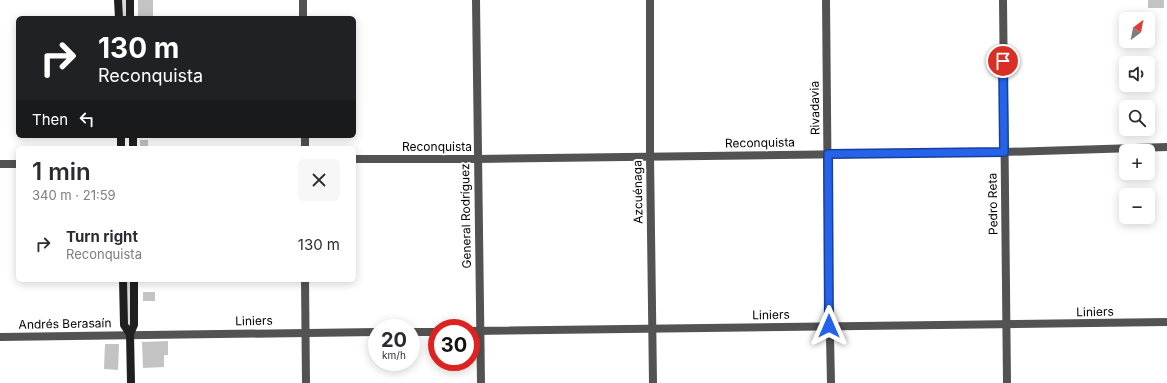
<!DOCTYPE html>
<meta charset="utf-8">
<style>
body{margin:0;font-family:Inter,sans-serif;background:#f7f7f7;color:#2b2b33;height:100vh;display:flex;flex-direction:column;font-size:15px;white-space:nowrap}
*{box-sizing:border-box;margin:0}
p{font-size:13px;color:#7c7c81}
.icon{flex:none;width:22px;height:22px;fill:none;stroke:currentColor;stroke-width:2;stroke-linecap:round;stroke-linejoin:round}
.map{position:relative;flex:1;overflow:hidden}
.panel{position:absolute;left:16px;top:146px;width:340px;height:136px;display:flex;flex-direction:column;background:#fff;border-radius:6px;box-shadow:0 2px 10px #0003}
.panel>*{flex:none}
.banner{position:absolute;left:16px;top:16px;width:340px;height:122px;border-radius:6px;box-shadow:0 2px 10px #0003;background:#202124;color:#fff;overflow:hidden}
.needle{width:26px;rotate:32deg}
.buttons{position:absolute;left:1119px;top:12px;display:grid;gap:8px}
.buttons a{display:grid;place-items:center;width:36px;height:36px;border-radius:6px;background:#fff;box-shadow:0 2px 10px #0003;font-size:20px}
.speed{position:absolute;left:368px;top:319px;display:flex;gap:8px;font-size:20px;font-weight:700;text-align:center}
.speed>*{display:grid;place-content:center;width:52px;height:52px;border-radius:50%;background:#fff;box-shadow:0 2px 10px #0003;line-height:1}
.speed small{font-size:10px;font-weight:400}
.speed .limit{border:6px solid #d22;background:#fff;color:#111}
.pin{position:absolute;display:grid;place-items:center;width:34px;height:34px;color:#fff;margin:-17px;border:2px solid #fff;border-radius:50%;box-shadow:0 1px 4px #0007}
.me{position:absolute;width:44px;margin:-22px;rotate:0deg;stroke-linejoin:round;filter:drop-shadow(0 0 3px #0008)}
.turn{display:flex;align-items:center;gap:14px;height:84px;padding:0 16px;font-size:18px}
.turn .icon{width:52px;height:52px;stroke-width:2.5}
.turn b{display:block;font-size:28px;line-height:34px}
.then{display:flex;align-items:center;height:38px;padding:0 16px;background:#0003;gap:8px;font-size:15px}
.round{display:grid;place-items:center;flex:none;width:42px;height:42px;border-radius:6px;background:#f7f7f7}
.overview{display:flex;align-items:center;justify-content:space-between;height:68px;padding:0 16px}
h1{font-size:24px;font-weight:600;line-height:30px}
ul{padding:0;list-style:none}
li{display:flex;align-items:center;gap:12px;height:60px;padding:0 16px}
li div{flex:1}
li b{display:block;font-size:15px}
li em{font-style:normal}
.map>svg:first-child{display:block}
.green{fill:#dadada}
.building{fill:#c3c3c3}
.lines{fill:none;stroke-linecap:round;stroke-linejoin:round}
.minor{stroke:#535353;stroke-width:8}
.tertiary{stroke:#535353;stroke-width:8}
.secondary{stroke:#202020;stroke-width:8}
.route-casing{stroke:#184099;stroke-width:10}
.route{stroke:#2563eb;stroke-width:7}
.labels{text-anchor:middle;stroke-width:4;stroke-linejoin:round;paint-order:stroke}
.street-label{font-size:12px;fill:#000;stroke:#fff}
</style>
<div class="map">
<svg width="1167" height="383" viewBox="0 0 1167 383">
<rect width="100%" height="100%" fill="#fff"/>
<g class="green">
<polygon points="118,0 130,0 130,18 119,18"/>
<polygon points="123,280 134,280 130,334 124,325"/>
</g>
<g class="building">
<polygon points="138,0 153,0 153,18 138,17"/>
<rect x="1148" y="0" width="16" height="8"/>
<rect x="140" y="140" width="8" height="8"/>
<rect x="143" y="292" width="12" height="9"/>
<polygon points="168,341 168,355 164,355 164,367 143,368 142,342"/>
<polygon points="105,344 119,344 118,370 104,369"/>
</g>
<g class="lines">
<g class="minor">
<polyline points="303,0 303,18"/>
<polyline points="476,0 481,383"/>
<polyline points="650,0 650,156 653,383"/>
<polyline points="826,0 829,326 830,337 831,383"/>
<polyline points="1003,0 1007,383"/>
<polyline points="305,136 305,148"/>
<polyline points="354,159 477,159 1004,152 1167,147"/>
<polyline points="0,164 18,164"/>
<polyline points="305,280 306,383"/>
</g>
<g class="tertiary">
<polyline points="471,331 1167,322"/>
<polyline points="411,332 437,332"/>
<polyline points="0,337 377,332"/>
</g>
<g class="secondary">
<polyline points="118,0 119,18"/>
<polyline points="130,0 130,18"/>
<polyline points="121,136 121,148"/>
<polyline points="133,136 133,148"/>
<polyline points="123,280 124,325 130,334"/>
<polyline points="131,383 130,334 134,325 134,280"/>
</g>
</g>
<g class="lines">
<defs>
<polyline id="route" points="829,326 828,154 1004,152 1003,61"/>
</defs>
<use href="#route" class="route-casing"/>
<use href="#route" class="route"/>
</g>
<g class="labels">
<g class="street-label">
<text transform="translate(815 108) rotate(-91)" y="4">Rivadavia</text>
<text transform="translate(760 143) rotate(-1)" y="4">Reconquista</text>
<text x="437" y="151">Reconquista</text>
<text transform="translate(638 192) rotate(-91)" y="4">Azcuénaga</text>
<text transform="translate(993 204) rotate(-91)" y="4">Pedro Reta</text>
<text transform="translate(466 216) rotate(-91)" y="4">General Rodríguez</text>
<text transform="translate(1095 312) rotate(-1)" y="4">Liniers</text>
<text transform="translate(771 315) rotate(-1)" y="4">Liniers</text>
<text transform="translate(254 321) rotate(-1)" y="4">Liniers</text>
<text transform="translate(65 324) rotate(-1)" y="4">Andrés Berasaín</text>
</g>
</g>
</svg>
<div class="buttons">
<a><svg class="needle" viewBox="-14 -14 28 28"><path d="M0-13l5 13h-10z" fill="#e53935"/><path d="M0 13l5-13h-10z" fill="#7c7c81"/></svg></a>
<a><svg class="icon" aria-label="sound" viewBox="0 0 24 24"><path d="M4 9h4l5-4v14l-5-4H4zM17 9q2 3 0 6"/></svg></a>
<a><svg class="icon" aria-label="search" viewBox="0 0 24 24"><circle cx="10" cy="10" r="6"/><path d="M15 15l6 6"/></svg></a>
<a>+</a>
<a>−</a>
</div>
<div class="speed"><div>20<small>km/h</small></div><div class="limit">30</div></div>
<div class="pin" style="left:1003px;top:61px;background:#d93025"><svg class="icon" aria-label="arrive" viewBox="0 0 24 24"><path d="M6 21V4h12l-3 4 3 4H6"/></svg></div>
<svg class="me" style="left:829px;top:326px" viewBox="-20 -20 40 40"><path d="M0-17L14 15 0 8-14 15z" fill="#2563eb" stroke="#fff" stroke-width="4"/></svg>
<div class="banner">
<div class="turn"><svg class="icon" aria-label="right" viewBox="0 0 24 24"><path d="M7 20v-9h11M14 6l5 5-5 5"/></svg><div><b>130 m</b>Reconquista</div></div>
<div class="then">Then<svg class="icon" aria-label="left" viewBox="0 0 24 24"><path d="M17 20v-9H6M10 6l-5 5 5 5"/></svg></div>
</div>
<section class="panel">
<div class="overview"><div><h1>1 min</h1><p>340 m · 21:59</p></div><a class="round"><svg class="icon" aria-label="close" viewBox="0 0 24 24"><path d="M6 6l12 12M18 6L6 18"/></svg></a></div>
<ul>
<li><svg class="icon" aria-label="right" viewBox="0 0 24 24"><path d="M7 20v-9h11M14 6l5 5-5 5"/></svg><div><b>Turn right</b><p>Reconquista</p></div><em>130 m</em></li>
</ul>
</section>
</div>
